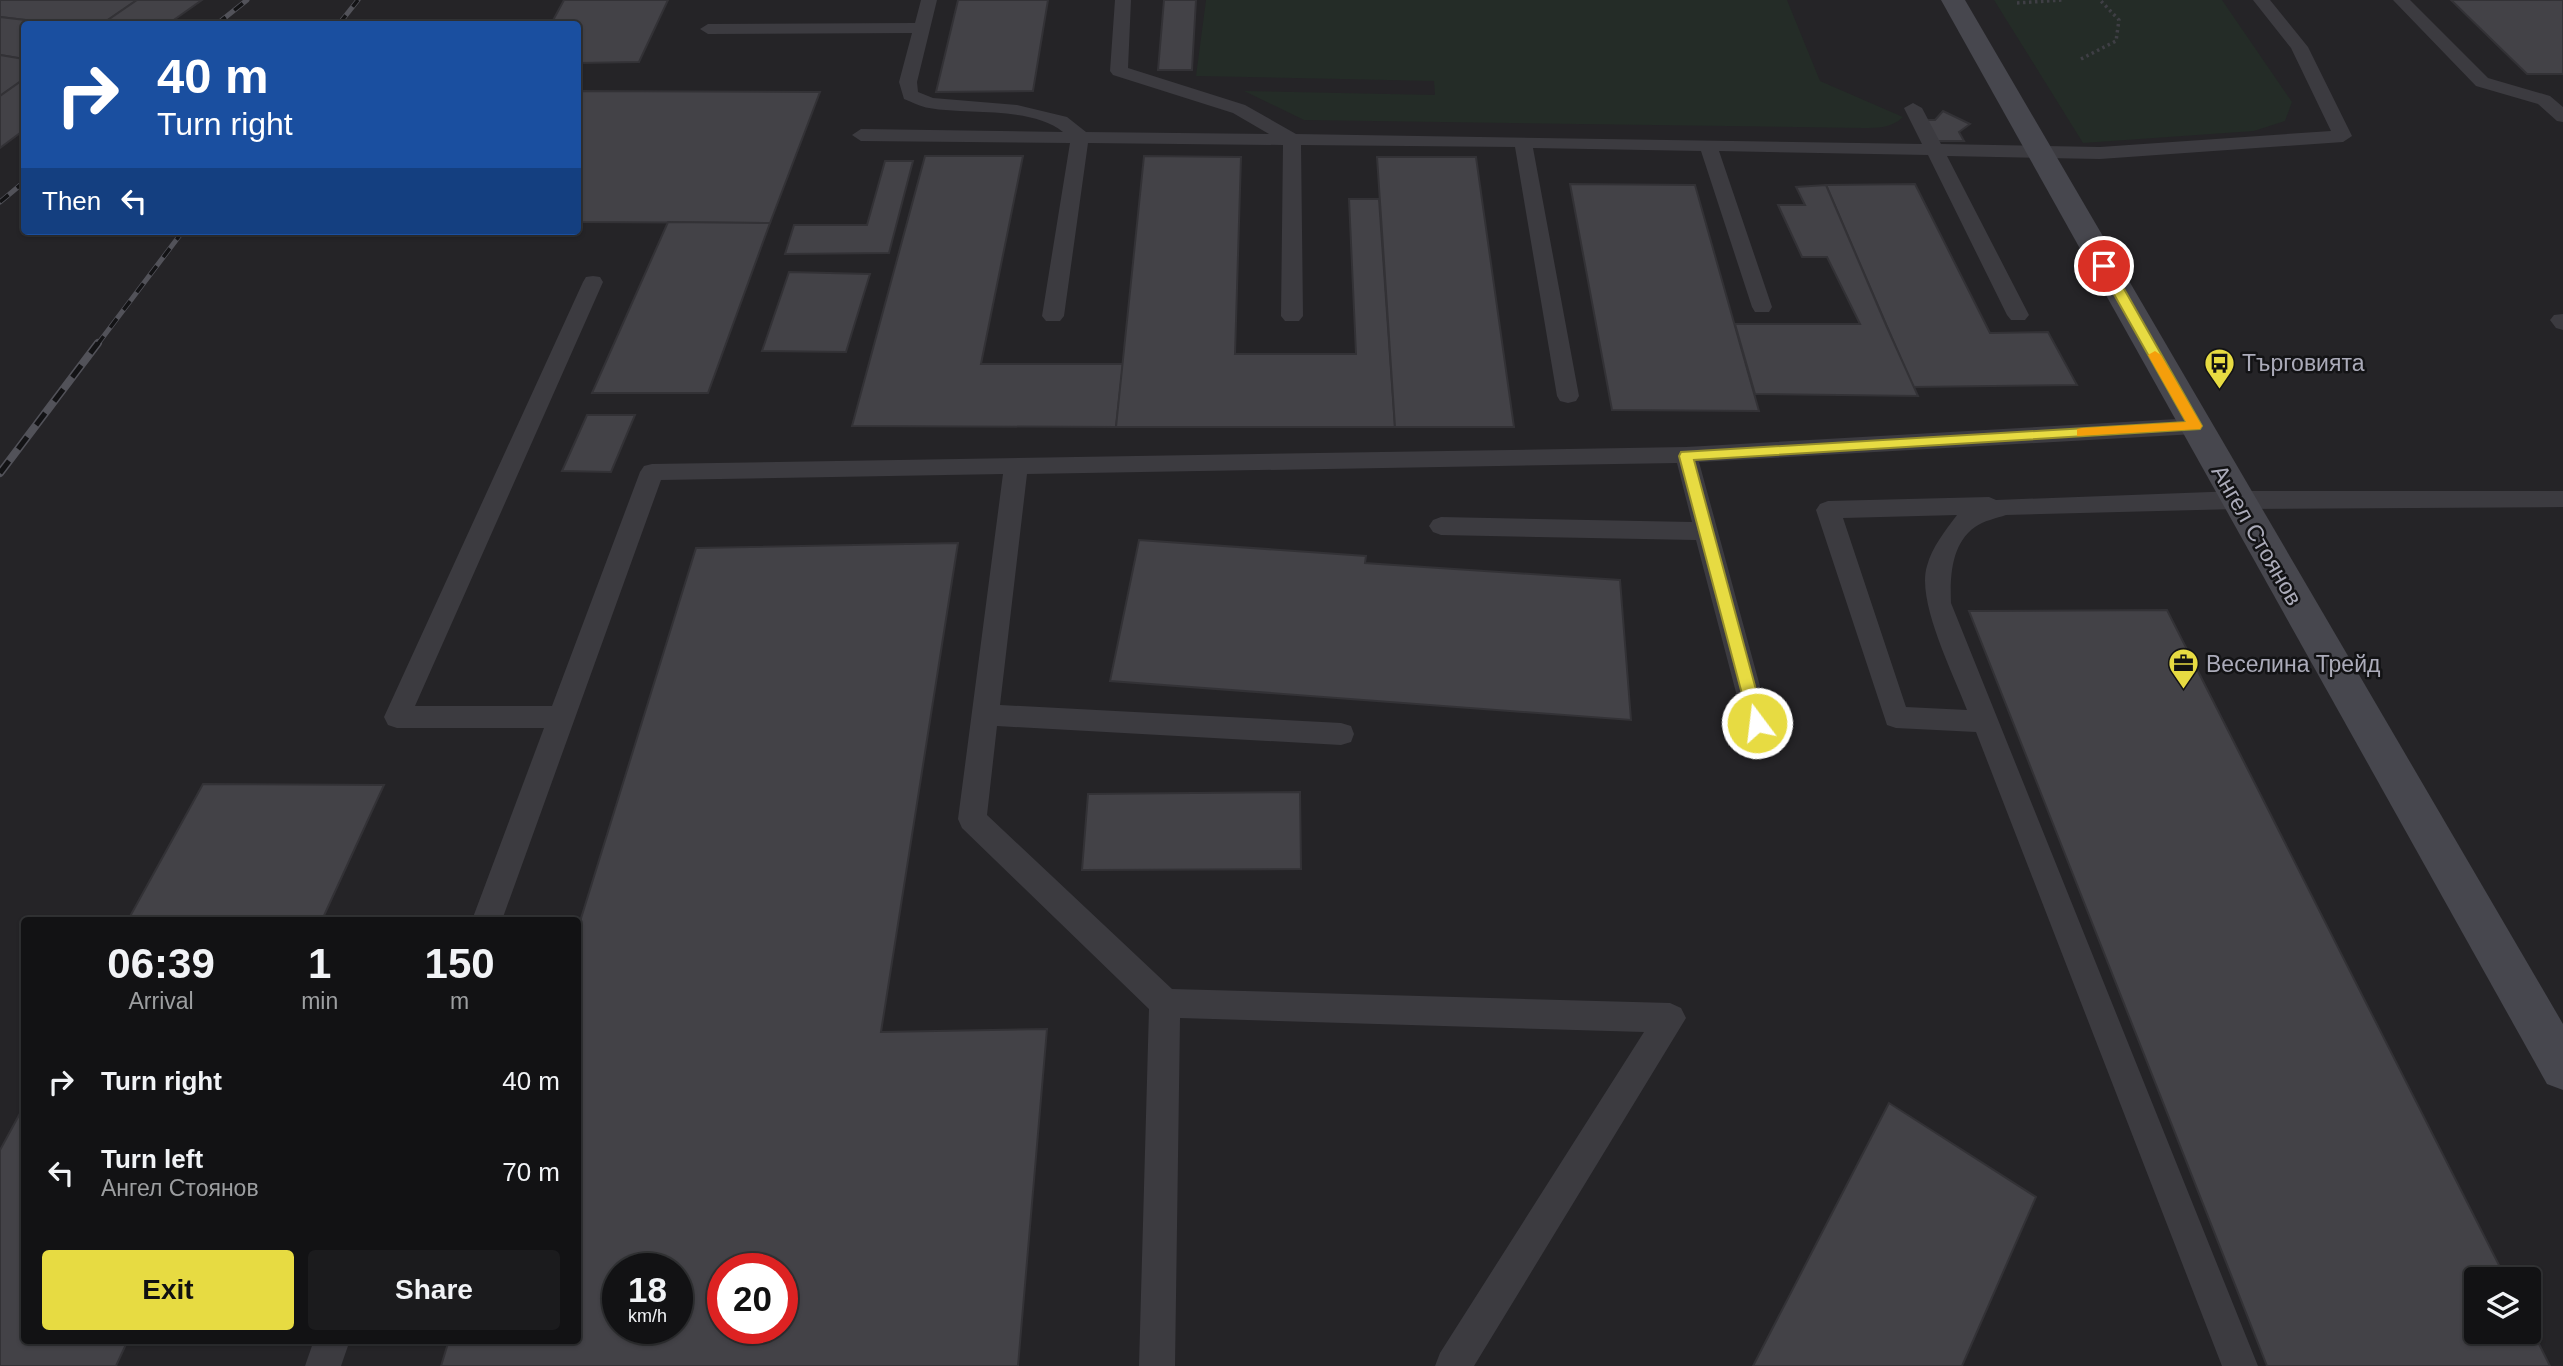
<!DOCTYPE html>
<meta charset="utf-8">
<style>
body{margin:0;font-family:Helvetica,sans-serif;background:#1b1b1d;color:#f1f3f6;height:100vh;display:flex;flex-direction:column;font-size:26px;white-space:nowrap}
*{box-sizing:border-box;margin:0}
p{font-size:23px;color:#9c9ea0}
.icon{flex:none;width:38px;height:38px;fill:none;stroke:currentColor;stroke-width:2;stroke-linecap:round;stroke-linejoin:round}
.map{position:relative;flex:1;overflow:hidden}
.sheet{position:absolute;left:21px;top:917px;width:560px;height:427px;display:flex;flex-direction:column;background:#121214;border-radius:7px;box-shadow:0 2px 5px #0004,0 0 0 2px #313234}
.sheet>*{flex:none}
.banner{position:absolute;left:21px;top:21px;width:560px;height:214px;border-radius:7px;box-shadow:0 2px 5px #0004,0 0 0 2px #313234;background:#1a4fa0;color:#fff;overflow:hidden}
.tools{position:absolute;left:2464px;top:1267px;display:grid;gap:14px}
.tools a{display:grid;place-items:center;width:77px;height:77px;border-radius:7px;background:#121214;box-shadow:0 2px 5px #0004,0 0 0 2px #313234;font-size:35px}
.speed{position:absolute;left:602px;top:1253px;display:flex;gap:14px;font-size:35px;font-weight:700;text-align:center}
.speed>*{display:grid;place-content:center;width:91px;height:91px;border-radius:50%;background:#121214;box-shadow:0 2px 5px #0004,0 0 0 2px #313234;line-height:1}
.speed small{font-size:18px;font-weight:400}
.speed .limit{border:10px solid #d22;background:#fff;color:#111}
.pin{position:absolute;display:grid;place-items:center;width:60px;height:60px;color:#fff;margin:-30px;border:4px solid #fff;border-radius:50%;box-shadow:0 2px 7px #0007}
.me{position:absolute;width:77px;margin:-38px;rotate:345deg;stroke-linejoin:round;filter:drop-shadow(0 0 5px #0008)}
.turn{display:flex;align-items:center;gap:24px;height:147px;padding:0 21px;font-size:32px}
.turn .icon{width:91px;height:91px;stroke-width:2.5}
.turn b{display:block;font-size:49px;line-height:60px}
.then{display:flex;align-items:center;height:66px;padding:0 21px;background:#0003;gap:14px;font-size:26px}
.eta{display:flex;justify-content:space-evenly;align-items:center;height:119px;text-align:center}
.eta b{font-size:42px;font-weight:800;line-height:49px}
.primary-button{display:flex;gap:14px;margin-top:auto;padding:14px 21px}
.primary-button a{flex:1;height:80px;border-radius:7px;background:#e7db42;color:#111;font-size:28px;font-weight:800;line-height:80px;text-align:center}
.primary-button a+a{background:#1b1b1d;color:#f1f3f6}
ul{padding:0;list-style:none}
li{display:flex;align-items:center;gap:21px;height:91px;padding:0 21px}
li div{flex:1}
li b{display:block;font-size:26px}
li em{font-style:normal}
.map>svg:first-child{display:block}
.built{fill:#252427;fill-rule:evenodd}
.green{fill:#242c27}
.building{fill:#434247;stroke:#333236;stroke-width:2;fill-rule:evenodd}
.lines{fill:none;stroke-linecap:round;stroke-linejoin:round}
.path{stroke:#3f3f45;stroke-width:3.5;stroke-dasharray:2.5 3.5;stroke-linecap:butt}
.lane{fill:#3c3b40;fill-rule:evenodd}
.secondary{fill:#47474e;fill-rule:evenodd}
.rail-far1-casing{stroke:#525259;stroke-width:5}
.rail-casing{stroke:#525259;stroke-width:8}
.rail-far1{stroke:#131315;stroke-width:3.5;stroke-dasharray:11;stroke-linecap:butt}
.rail{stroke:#131315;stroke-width:5;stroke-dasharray:15;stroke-linecap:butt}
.route{fill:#e7db42;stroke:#968e2b;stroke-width:2}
.slow{fill:#f59e0b}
.labels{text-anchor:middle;stroke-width:5;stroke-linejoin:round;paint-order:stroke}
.poi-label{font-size:23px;fill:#ababb9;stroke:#131315;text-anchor:start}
.street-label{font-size:23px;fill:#ababb9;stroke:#131315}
</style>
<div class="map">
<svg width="2563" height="1366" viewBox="0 0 2563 1366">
<rect width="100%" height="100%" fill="#18181a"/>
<path class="built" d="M0,0H2563V1366H0ZM24,24H578V231H24ZM24,920H578V1340H24ZM618,1269H677V1328H618ZM723,1269H782V1328H723ZM2476,1279H2529V1332H2476Z"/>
<g class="green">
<path d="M1206,0H1787L1820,81L1903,117C1892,128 1878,128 1863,128L1304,120L1244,91L1435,95L1434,81L1196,76Z"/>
<polygon points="1994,0 2222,0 2292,102 2285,121 2254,131 2083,143"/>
</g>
<g class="building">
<polygon points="0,0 137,0 102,24 59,24 0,17"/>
<polygon points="137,0 202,0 168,24 102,24"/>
<polygon points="564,0 668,0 639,62 578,63 578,24 551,24"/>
<polygon points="958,0 1048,0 1033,91 936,92"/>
<polygon points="1164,0 1196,0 1192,70 1158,70"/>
<polygon points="2451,0 2563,0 2563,74 2527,74"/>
<polygon points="0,17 59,24 24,24 24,59 0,55"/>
<polygon points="0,55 24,59 24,79 0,96"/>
<polygon points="24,79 24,130 0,148 0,96"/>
<polygon points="578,91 820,92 770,223 578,222"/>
<polygon points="1943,111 1970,124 1959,132 1964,141 1937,141 1925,120 1935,120"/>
<polygon points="925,156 1023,156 981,364 1123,364 1116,427 852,426"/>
<polygon points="1144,156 1241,157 1235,354 1356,354 1349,199 1379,199 1395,427 1116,427"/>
<polygon points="1377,157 1476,157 1514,427 1395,427"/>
<polygon points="885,161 913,161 889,253 785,254 794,225 867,225"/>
<polygon points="1570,184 1695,185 1759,411 1612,410"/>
<polygon points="1915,184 1990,333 2048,332 2077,385 1913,387 1826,185"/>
<polygon points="1826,185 1886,325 1918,396 1755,394 1735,324 1860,324 1827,257 1802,257 1778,205 1805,205 1796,187"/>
<polygon points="668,222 770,223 708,393 592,393"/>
<polygon points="789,272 870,274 846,352 762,351"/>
<polygon points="587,415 635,415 611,472 562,471"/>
<polygon points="1139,540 1366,556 1365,563 1620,580 1631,720 1110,681"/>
<path d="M958,543L881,1032L1047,1029L1018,1366H441L449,1340H578V928L696,548ZM618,1269H677V1328H618ZM723,1269H782V1328H723Z"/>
<polygon points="2167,610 2506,1279 2476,1279 2476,1332 2529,1332 2529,1324 2550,1366 2267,1366 1969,611"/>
<polygon points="203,784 384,785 322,920 128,920"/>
<polygon points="1300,792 1301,869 1082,870 1088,794"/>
<polygon points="1889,1103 2036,1197 1962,1366 1753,1366"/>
<polygon points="24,1106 24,1340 128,1340 116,1366 0,1366 0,1150"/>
</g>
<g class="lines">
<g class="path">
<polyline points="2017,3 2062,0"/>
<polyline points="2081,59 2116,41 2119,20 2100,0"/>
</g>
<g class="lane">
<path d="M921,0H937L917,82L918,92L933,98L1017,105L1067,117L1086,132L1269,134L1233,113L1113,75L1110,71L1115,0H1131L1128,68L1245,105L1296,134L1922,144L1904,108L1913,103L1922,108L1941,144L2100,147L2331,131L2291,48L2253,0H2270L2308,47L2352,136L2343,142L2100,159L1947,156L2029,315L2025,320H2011L2007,315L1928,155L1719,151L1772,307L1769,312H1755L1752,307L1701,151L1533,148L1579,396L1576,401L1568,403L1560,401L1557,396L1515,147L1301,145L1303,316L1299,321H1285L1281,316L1283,145L1088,143L1064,316L1060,321H1046L1042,316L1070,143L861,141L852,135L861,129L1063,132C1032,106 968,115 929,108C921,107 912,102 904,99L899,82L912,33L708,34L700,29L708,24L915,23Z"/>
<polygon points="2393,0 2410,0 2488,78 2550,96 2563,107 2563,122 2557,121 2538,104 2476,86"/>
<polygon points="593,276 600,277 603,282 415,706 552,706 640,472 644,466 652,464 1686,447 2195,418 2203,421 2206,426 2203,431 2195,434 1699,462 1770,723 1766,731 1757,734 1748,731 1744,723 1696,540 1441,535 1433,532 1429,526 1433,520 1441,517 1692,522 1677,463 1027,474 1000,705 1341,723 1351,726 1354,734 1351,742 1341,745 997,726 987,815 1172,989 1670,1003 1681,1008 1686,1018 1474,1366 1435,1366 1440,1353 1644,1032 1180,1018 1175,1366 1139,1366 1149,1009 962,828 958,819 1003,474 661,480 502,920 472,920 544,728 397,728 388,725 384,717 583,282 586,277"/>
<polygon points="2563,314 2563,330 2556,328 2550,320 2554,315"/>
<path d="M2237,491H2563V507L2237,509L2006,515C1997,518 1983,521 1975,527C1951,544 1950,577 1951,603L2258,1366H2222L1976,732L1896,728L1887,725L1816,510L1820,504L1828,501L1989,497L1996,500ZM1957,515C1945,531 1932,547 1927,566C1916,601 1954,675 1967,710L1906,707L1843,518Z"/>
<polygon points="314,1340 350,1340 341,1366 305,1366"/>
</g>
<polygon class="secondary" points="1941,0 1965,0 2563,1024 2563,1090 2547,1084"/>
<defs>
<g id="rail-far1">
<polyline points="217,24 247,0"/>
<polyline points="339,24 358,0"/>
<polyline points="0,202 24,182"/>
<polyline points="97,345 183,231"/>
</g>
<polyline id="rail" points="0,473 98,343"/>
</defs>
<use href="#rail-far1" class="rail-far1-casing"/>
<use href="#rail" class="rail-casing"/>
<use href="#rail-far1" class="rail-far1"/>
<use href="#rail" class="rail"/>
</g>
<polygon class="route" points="2104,262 2111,266 2202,426 2200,429 1694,460 1765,723 1763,728 1751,728 1679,456 1681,452 2186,422 2098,266"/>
<polygon class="slow" points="2155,351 2161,355 2202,426 2200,429 2077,436 2077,429 2082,428 2186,422 2148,355"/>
<defs>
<symbol id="bus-pin" viewBox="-11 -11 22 30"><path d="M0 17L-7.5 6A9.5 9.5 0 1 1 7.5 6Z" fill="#e7db42" stroke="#131315"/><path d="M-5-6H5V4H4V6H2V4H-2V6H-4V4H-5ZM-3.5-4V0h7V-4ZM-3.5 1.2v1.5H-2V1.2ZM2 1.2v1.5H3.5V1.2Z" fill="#111"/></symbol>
<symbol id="office-pin" viewBox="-11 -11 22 30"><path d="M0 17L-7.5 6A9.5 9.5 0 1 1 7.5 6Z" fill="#e7db42" stroke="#131315"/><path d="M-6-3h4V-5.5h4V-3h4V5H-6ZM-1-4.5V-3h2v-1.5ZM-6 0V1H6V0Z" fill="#111"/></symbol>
</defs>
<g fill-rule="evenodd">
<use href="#bus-pin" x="2202" y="346" width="35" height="47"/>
<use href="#office-pin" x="2166" y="646" width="35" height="47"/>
</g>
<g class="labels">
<g class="poi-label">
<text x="2242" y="371">Търговията</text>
<text x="2206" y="672">Веселина Трейд</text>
</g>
<g class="street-label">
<text transform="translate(2257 535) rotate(60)" y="8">Ангел Стоянов</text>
</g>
</g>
</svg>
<div class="tools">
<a><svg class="icon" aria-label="layers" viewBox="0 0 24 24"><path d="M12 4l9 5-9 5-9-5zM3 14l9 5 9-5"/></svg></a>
</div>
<div class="speed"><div>18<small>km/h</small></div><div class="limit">20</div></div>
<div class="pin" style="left:2104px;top:266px;background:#d93025"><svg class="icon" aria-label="arrive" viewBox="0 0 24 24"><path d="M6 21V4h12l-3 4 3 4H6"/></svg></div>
<svg class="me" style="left:1757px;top:723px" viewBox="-20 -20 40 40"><circle r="17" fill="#e7db42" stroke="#fff" stroke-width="3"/><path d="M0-11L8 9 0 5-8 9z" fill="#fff"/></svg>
<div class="banner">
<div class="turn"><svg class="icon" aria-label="right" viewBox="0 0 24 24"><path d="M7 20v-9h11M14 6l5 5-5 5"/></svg><div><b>40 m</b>Turn right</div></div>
<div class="then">Then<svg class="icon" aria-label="left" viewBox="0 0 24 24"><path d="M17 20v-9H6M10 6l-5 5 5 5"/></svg></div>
</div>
<section class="sheet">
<div class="eta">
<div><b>06:39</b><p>Arrival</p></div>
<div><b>1</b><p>min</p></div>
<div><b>150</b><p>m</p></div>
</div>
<ul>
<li><svg class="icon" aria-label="right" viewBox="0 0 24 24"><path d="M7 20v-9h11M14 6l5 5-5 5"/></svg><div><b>Turn right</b></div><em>40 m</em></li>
<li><svg class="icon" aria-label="left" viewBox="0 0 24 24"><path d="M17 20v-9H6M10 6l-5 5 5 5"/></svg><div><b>Turn left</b><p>Ангел Стоянов</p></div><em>70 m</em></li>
</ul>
<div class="primary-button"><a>Exit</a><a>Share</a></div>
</section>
</div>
